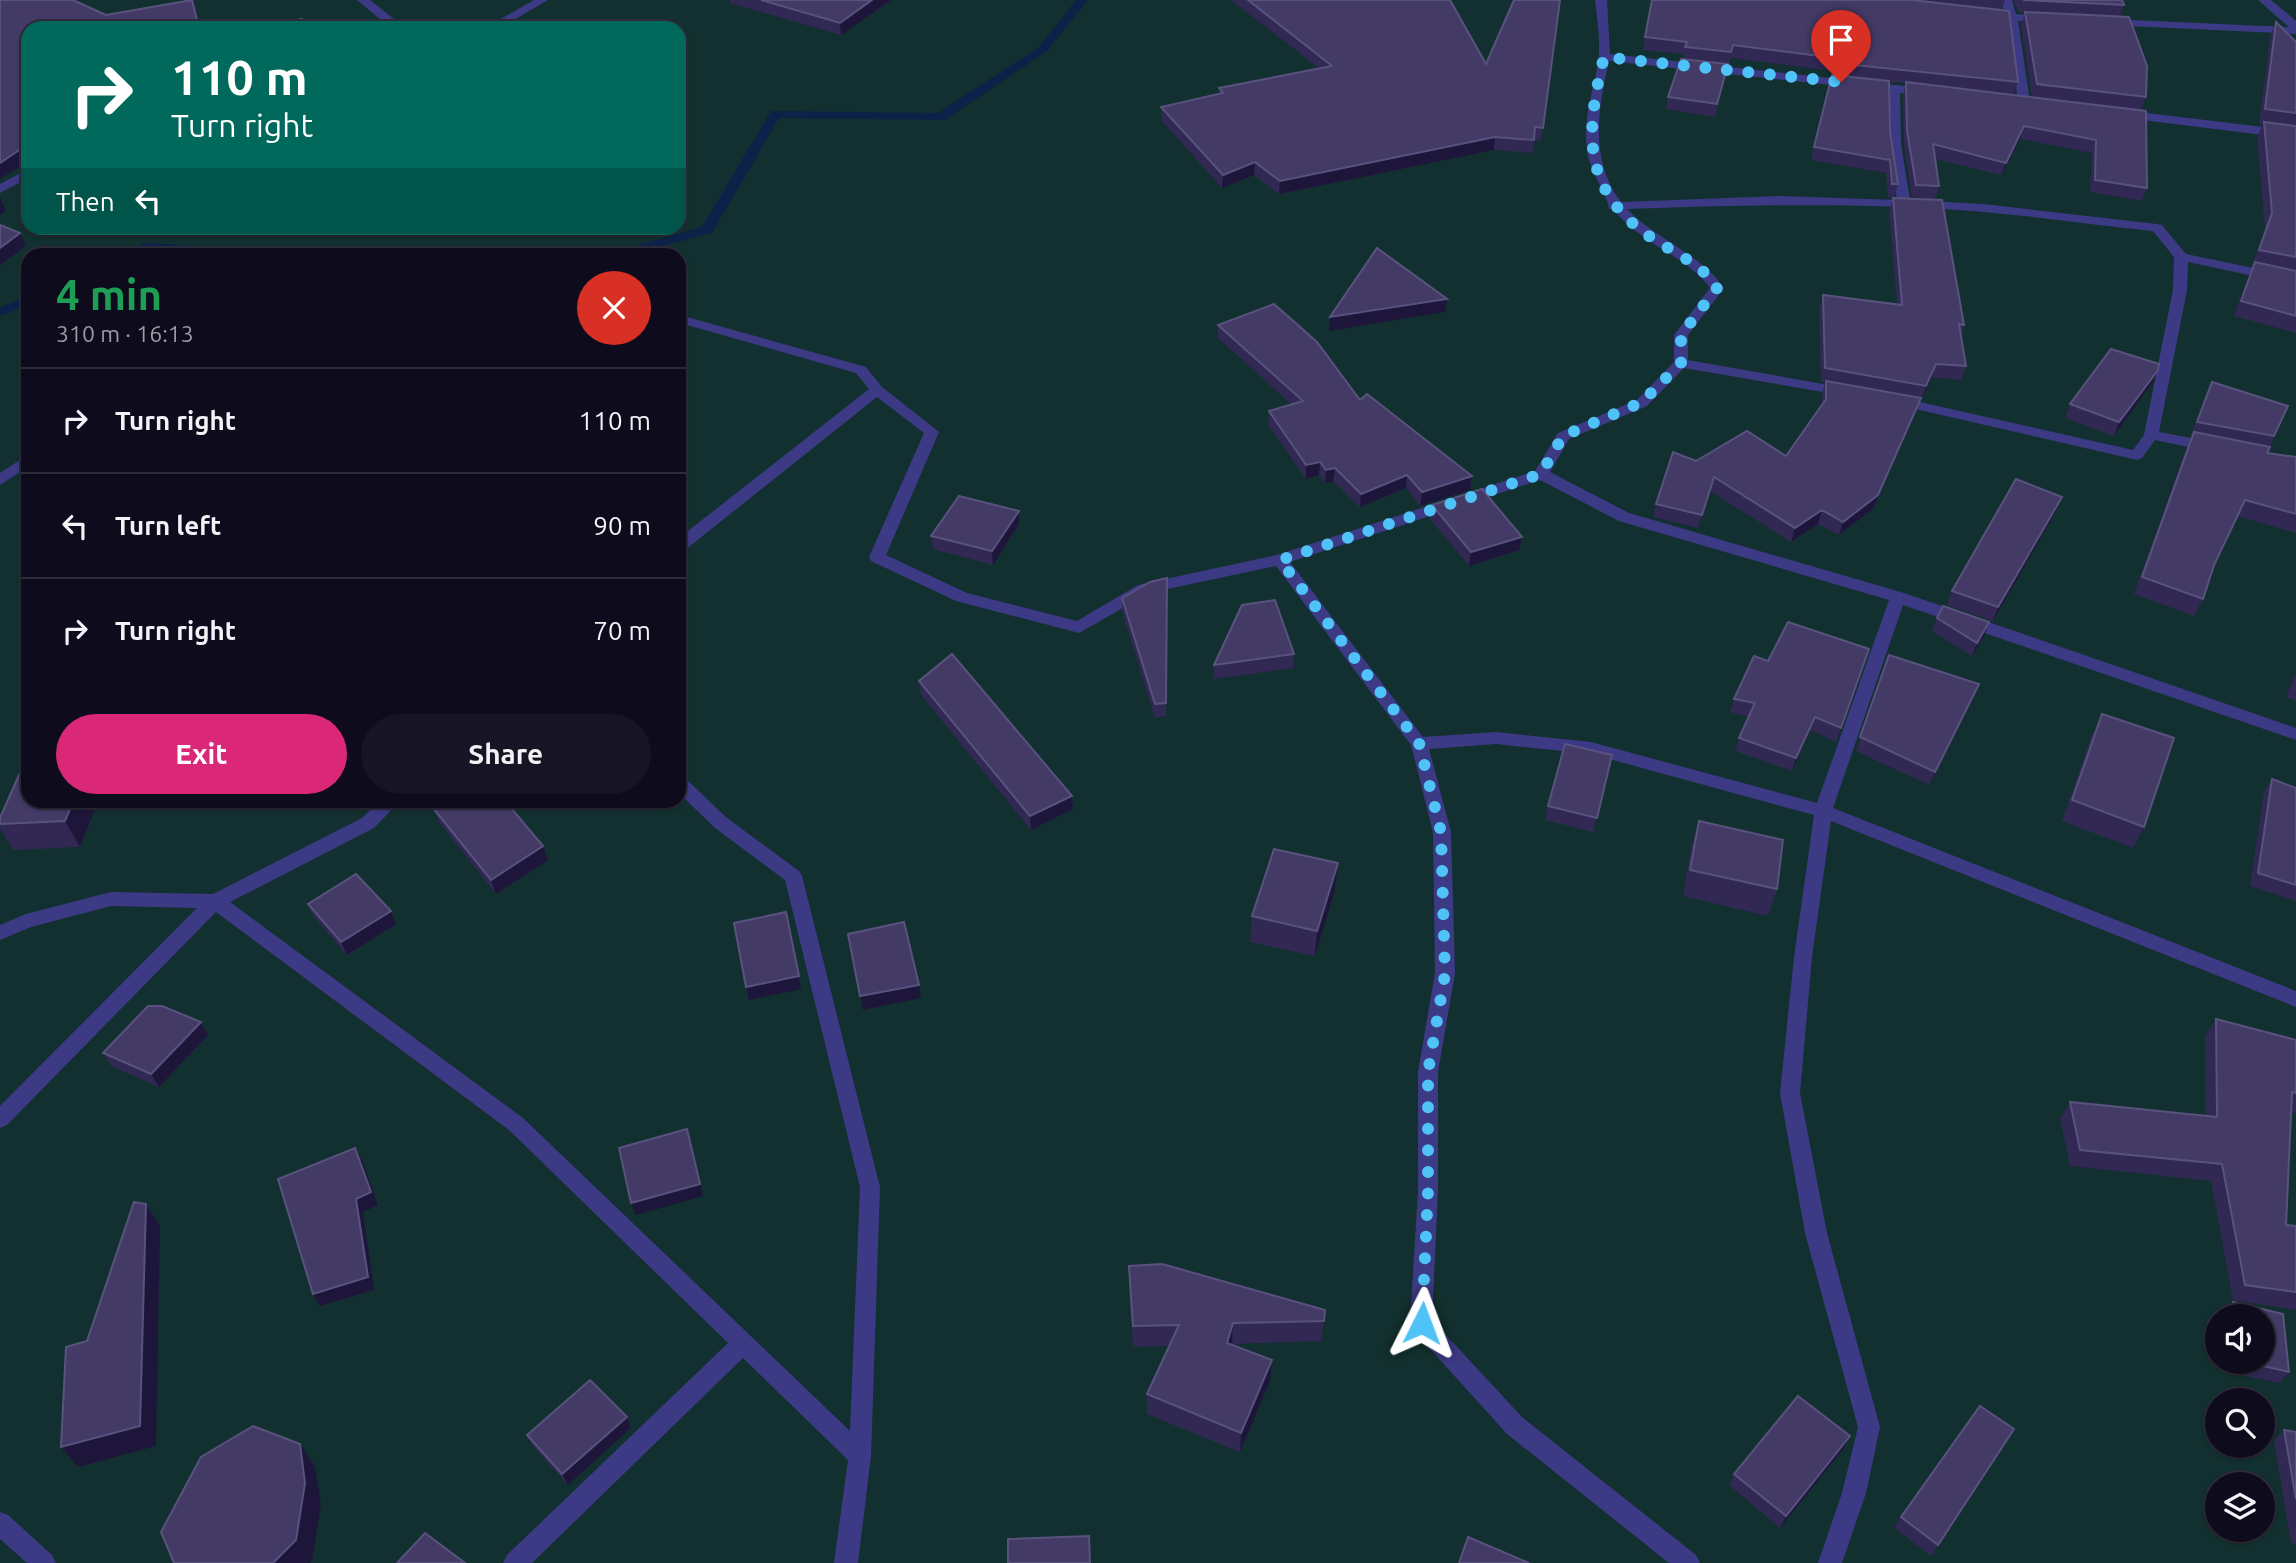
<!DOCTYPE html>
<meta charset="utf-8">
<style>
body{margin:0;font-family:Ubuntu,sans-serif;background:#171425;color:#f1f3f6;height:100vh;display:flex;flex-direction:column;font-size:26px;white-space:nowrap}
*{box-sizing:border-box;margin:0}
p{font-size:23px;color:#9b9ba3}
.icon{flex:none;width:38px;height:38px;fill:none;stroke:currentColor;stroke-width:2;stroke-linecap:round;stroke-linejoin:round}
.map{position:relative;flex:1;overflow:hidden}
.details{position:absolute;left:21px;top:248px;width:665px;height:560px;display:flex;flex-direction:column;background:#0e0b1c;border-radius:21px;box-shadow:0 2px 5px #0004,0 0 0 2px #2e2b3b}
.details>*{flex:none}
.banner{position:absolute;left:21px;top:21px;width:665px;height:214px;border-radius:21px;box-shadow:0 2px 5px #0004,0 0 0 2px #2e2b3b;background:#00695c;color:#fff;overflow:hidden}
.fabs{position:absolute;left:2205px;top:1304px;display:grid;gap:14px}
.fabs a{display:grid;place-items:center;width:70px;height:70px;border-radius:50%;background:#0e0b1c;box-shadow:0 2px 5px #0004,0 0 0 2px #2e2b3b;font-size:35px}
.pin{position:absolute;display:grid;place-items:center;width:60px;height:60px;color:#fff;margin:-72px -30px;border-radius:50% 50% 50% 0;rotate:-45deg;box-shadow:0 0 7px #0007}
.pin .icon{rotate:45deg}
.me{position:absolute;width:77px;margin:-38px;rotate:3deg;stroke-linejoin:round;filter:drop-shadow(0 0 5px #0008)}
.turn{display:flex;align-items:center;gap:24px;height:147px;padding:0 35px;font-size:32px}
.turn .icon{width:91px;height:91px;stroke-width:2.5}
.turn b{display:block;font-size:49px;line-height:60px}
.then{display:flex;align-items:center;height:66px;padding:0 35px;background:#0003;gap:14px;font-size:26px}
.round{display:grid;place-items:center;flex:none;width:74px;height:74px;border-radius:37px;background:#171425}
.headline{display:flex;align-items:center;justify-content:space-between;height:119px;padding:0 35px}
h1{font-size:42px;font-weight:700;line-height:52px;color:#1e9e55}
.primary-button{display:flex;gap:14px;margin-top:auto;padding:14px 35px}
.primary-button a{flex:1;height:80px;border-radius:42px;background:#db2777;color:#fff;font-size:28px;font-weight:700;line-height:80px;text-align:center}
.primary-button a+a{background:#171425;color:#f1f3f6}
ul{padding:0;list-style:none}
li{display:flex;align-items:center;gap:21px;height:105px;padding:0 35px;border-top:2px solid #2e2b3b}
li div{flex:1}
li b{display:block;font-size:26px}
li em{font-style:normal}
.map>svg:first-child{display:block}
.green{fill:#12302f;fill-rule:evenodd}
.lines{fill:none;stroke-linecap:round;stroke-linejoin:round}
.stream{fill:#0c2248;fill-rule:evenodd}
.minor{fill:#3d3a85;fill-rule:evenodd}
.wall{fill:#312854}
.shaded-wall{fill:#1d163a}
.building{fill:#433a66;stroke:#5a527e;stroke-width:2}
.route{stroke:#4fc3f7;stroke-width:12;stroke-dasharray:0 21.6}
</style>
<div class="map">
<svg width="2296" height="1563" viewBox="0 0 2296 1563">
<rect width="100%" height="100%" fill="#130f26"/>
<path class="green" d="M0,0H2296V1563H0ZM28,28H679V228H28ZM28,256H679V802H28ZM2217,1316H2263V1362H2217ZM2217,1400H2263V1446H2217ZM2217,1484H2263V1530H2217Z"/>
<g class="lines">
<g class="stream">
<polygon points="1076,0 1088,0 1047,51 945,120 779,118 712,233 624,256 600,256 702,227 771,111 938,113 1039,47"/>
<polygon points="144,243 312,252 318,256 228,256 146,251 137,256 119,256"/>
<polygon points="28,296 28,305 0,316 0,307"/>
</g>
<g class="minor">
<polygon points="357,0 370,0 394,19 423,28 386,24"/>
<polygon points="534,0 548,0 500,28 485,28"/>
<path d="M1595,0H1607L1610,54L1932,89L1934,92L1928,96L1900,93L1901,144L1910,200L1983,204L2157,224L2162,225L2186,254L2296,277V285L2188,262L2187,290L2159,432L2213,442L2220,447L2213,452L2155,440L2142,458L2137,460L1898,405L1891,401L1898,397L2133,450L2144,435L2173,290L2174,257L2153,231C2097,225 2040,217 1984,212C1865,202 1746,205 1627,209C1657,240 1699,253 1724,288L1688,335V360L1846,388L1853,392L1846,396L1684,368L1647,406L1569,439L1550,472L1629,513L1904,593L2296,728V740L1903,605L1833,808L2296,991V1007L1831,821L1812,957L1800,1093L1827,1233L1880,1427L1866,1493L1842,1563H1818L1842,1493L1858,1427L1805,1233L1780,1093L1794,957L1814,815L1591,754L1496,744L1429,749L1451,832L1455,973L1438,1072V1191L1432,1320L1523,1418L1696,1555L1700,1563H1669L1507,1434L1413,1330L1410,1323L1418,1191V1072L1435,973L1433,832L1411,745L1276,566L1149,593L1079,633L956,601L871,561L869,557L924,433L877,397L685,550L679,551V538L869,389L856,373L687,325L679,326V318L687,317L866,367L882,387L939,432L886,555L967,593L1077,621L1138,585L1277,555L1535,471L1558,433L1637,400L1674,362V335L1710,288C1685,254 1640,244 1614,210L1609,209C1607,192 1590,173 1587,150C1582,112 1596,88 1599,54C1600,36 1597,18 1595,0ZM1609,61L1888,91L1889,144L1897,200L1779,196L1621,202C1589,160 1598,108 1609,61ZM1540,480L1619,521L1889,600L1817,803L1591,742L1496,732L1423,737L1290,562Z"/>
<polygon points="2000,0 2012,0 2016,14 2045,16 2051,19 2045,22 2018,21 2030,102 2024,106 2018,102 2007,20 1986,18 1980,15 1986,12 2005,13"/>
<polygon points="2258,0 2271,0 2296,21 2296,34 2108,25 2102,22 2108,19 2289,27"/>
<polygon points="2122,110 2296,131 2296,139 2118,117 2118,111"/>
<polygon points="28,169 28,178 0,193 0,184"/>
<polygon points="28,455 28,467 0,485 0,473"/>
<polygon points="679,777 685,778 727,818 799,871 802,876 880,1187 871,1456 858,1563 834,1563 848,1460 743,1358 532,1563 503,1563 507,1555 728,1343 509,1130 216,912 7,1125 0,1128 0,1106 197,908 111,906 31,927 0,940 0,925 26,914 111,892 213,894 362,818 379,802 399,802 374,828 230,902 523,1118 850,1431 860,1187 785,880 715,828 679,793"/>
<polygon points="0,1512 8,1515 52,1555 56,1563 27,1563 0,1539"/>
</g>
</g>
<g class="wall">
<polygon points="730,0 891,0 841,35 730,3"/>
<polygon points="1231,0 1450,0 1486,64 1560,0 1541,141 1534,140 1533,153 1494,150 1279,194 1254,175 1222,188 1161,120 1161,107 1219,94 1219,88 1319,68"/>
<polygon points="1652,0 2005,0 2001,10 2018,82 2014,95 2146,111 2147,188 2142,201 2090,192 2092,153 2020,139 2001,175 1935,159 1939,186 1935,199 1912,197 1904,144 1903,95 1906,83 1889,82 1890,132 1898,184 1894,197 1888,197 1886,173 1811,160 1832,71 1730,58 1715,117 1666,109 1668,97 1684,54 1643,50"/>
<polygon points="2013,0 2122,0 2124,5 2120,16 2146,97 2141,110 2032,97 2021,25 2025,13 2019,12"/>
<polygon points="2276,22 2296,42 2296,333 2234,316 2253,265 2252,265 2265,229 2257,137 2263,124 2259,124 2270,37"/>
<polygon points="1893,198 1964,325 1961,336 1966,366 1961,380 1932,377 1922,399 1921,399 1916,412 1873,509 1839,535 1818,524 1791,542 1710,491 1698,528 1653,517 1656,504 1696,461 1786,456 1822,405 1822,395 1825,382 1821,381 1819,308 1823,295 1897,304 1889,211"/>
<polygon points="1218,325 1360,400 1472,476 1470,490 1420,506 1406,488 1360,507 1333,481 1325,483 1319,475 1306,479 1268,425 1269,411 1291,404 1218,338"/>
<polygon points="2212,382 2288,406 2267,453 2296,457 2296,533 2237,516 2214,565 2203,599 2194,616 2134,594 2186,449 2192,436 2191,435 2206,395"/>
<polygon points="2152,383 2114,436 2065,418 2070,404"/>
<polygon points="2062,497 2056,511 1993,621 1947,605 1952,591"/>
<polygon points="1432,505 1519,550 1469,566 1430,519"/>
<polygon points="1019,511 1019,524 993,565 933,549 931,536"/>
<polygon points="1167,592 1166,716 1155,718 1122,611 1122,598"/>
<polygon points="1937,618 1989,622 1984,636 1972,656 1932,631"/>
<polygon points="1869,649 1836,742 1810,730 1792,771 1735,751 1739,738 1749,717 1730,712 1734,699 1768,661"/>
<polygon points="1294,654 1293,668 1213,679 1214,665"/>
<polygon points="1889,655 1973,698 1929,785 1856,751"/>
<polygon points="2296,673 2296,701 2286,697"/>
<polygon points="919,681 1072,796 1073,809 1031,830 921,695"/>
<polygon points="2102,714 2144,827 2133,848 2062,821 2092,735"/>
<polygon points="1612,755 1593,832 1545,820 1548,806"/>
<polygon points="2272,779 2296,788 2296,901 2250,886 2264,792"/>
<polygon points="98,802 80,847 13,850 0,828 0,818"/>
<polygon points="433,808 543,846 548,860 496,894 439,822"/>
<polygon points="1699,821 1777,889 1768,916 1683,896 1691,847"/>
<polygon points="1335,890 1315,956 1250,942 1252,916"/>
<polygon points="308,904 396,924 347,955 314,917"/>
<polygon points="2216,1019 2296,1040 2296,1113 2291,1112 2286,1225 2296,1226 2296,1310 2233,1300 2211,1181 2070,1166 2060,1118 2070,1102 2205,1116 2205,1036"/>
<polygon points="201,1022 208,1035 159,1087 111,1066 103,1053"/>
<polygon points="1129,1266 1325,1310 1321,1341 1232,1344 1270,1381 1240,1452 1147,1414 1147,1394 1169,1346 1133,1347 1129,1287"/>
<polygon points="2233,1302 2283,1314 2289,1372 2279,1383 2228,1372 2228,1362 2263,1362 2263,1316 2224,1316 2224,1314"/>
<polygon points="627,1417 631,1428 568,1485 533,1446 527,1435"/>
<polygon points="2014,1429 1931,1556 1894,1528 1901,1517"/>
<polygon points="2284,1430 2296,1432 2296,1544 2291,1543 2274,1441"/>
<polygon points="1844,1448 1780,1528 1729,1485 1734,1474"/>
</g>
<g class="shaded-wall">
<polygon points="872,0 891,0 841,35 840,23"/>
<polygon points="2024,126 2020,139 2001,175 2006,163"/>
<polygon points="1495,137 1494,150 1279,194 1280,181"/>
<polygon points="28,144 28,161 0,179 0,163"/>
<polygon points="1255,162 1254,175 1222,188 1223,175"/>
<polygon points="0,198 6,211 0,215"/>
<polygon points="20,233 26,246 0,265 0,248"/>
<polygon points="1447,299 1445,312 1329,331 1330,317"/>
<polygon points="1936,364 1932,377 1922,399 1926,386"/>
<polygon points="2158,370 2152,383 2114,436 2119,422"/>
<polygon points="1921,398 1916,412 1873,509 1839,535 1843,522"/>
<polygon points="1320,462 1319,475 1306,479 1306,465"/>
<polygon points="1335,468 1333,481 1325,483 1326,470"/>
<polygon points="1407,475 1406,488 1360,507 1361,494"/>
<polygon points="1472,476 1470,490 1420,506 1422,492"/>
<polygon points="2062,497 2056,511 1993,621 1998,607"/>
<polygon points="1822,510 1818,524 1791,542 1795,528"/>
<polygon points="1019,511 1019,524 993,565 992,551"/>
<polygon points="1522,537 1519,550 1469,566 1471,552"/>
<polygon points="1989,622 1984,636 1972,656 1977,643"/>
<polygon points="1979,684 1973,698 1929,785 1935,772"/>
<polygon points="1815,717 1810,730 1792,771 1796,758"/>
<polygon points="1072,796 1073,809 1031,830 1030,816"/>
<polygon points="73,802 98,802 80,847 65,821"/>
<polygon points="543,846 548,860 496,894 491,880"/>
<polygon points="1338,863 1335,890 1315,956 1317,931"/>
<polygon points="391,911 396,924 347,955 341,942"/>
<polygon points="786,912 801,989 749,1000 746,987"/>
<polygon points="919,985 921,998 863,1010 860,996"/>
<polygon points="201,1022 208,1035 159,1087 151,1074"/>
<polygon points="687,1129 703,1196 636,1215 631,1203"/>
<polygon points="355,1148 362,1160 378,1205 363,1212 374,1290 320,1306 313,1294 356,1199"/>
<polygon points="146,1204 160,1226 156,1446 78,1467 61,1447"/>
<polygon points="1233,1323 1232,1344 1227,1343"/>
<polygon points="1272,1360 1270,1381 1240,1452 1241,1433"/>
<polygon points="627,1417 631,1428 568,1485 562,1474"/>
<polygon points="1850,1436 1844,1448 1780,1528 1786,1516"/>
<polygon points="300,1444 315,1467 321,1505 312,1561 310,1563 273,1563"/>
</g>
<g class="building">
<polygon points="0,0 73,0 106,15 192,0 199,28 28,28 28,144 0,163"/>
<polygon points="761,0 872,0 840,23"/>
<polygon points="1248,0 1450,0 1486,64 1514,0 1560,0 1543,128 1535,127 1534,140 1495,137 1280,181 1255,162 1223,175 1161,107 1223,93 1219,88 1332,66"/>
<polygon points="1652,0 1912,0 2009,11 2018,82 1834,63 1836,58 1733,45 1731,52 1685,47 1687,42 1645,37"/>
<polygon points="2023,0 2122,0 2124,5"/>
<polygon points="2025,12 2129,17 2147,66 2146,97 2037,84"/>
<polygon points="302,19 304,25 299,28 257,28"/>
<polygon points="2276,22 2296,42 2296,113 2265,109"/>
<polygon points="1681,59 1728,64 1717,104 1668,97"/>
<polygon points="1832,75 1889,81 1890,132 1898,184 1892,184 1890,160 1814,147"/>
<polygon points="1906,82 2146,111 2147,188 2095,180 2096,140 2024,126 2006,163 1933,144 1939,186 1916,185 1907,131"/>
<polygon points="2264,122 2296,126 2296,257 2259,250 2272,213"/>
<polygon points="1893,198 1942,200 1964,325 1959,324 1966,366 1936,364 1926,386 1825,368 1823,295 1902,305"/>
<polygon points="0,225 20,233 0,248"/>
<polygon points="1377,248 1447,299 1330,317"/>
<polygon points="2255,262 2296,271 2296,316 2241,301"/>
<polygon points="1274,304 1317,342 1360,400 1367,394 1472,476 1422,492 1407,475 1361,494 1335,468 1326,470 1320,462 1306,465 1269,411 1303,401 1218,325"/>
<polygon points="2111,349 2159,364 2158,370 2119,422 2070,404"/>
<polygon points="1826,381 1921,398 1878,495 1843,522 1822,510 1795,528 1714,477 1702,515 1656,504 1673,452 1696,461 1747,431 1786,456 1826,399"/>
<polygon points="2212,382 2288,406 2274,436 2197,422"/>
<polygon points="2194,432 2270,447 2267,453 2296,457 2296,514 2245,500 2214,565 2203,599 2142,577"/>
<polygon points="2016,479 2062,497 1998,607 1952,591"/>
<polygon points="1482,489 1522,537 1471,552 1432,505"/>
<polygon points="959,496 1019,511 992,551 931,536"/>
<polygon points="1167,578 1166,703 1155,704 1122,598 1150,582"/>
<polygon points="1275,600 1294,654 1214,665 1242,605"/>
<polygon points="1943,606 1989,622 1977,643 1937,618"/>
<polygon points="1788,622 1869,649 1841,728 1815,717 1796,758 1739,738 1755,703 1734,699 1754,656 1768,661"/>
<polygon points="952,654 1072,796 1030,816 919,681"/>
<polygon points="1889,655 1979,684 1935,772 1860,737"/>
<polygon points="2102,714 2174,738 2144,827 2072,800"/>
<polygon points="1565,744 1612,755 1597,818 1548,806"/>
<polygon points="26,759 28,759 28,802 73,802 65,821 0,824 0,818"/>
<polygon points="2272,779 2296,788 2296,885 2258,873"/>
<polygon points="446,802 506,802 543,846 491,880 433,808"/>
<polygon points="1699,821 1783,840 1777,889 1690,870"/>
<polygon points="1274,849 1338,863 1317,931 1252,916"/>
<polygon points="356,874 391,911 341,942 308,904"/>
<polygon points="786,912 799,976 746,987 734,923"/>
<polygon points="904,922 919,985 860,996 848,934"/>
<polygon points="148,1006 162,1006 201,1022 151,1074 103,1053"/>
<polygon points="2216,1019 2296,1040 2296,1093 2292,1092 2286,1225 2296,1226 2296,1292 2245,1285 2222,1164 2080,1150 2070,1102 2217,1117"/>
<polygon points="687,1129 700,1184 631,1203 619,1148"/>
<polygon points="355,1148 371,1192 356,1199 368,1277 313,1294 278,1179"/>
<polygon points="134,1202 146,1204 140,1426 61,1447 66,1347 87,1341"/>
<polygon points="1162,1264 1325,1310 1324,1321 1233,1323 1227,1343 1272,1360 1241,1433 1147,1394 1179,1325 1133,1326 1129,1266"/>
<polygon points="2233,1302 2283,1314 2289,1372 2246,1362 2263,1362 2263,1316 2234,1316"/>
<polygon points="590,1380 627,1417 562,1474 527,1435"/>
<polygon points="1798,1396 1850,1436 1786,1516 1734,1474"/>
<polygon points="1980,1406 2014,1429 1938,1545 1901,1517"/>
<polygon points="253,1426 300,1444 305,1483 296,1540 273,1563 174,1563 161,1532 201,1457"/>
<polygon points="2284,1430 2296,1432 2296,1499"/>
<polygon points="425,1533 465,1563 397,1563"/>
<polygon points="1089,1536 1090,1563 1008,1563 1008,1539"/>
<polygon points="1468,1537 1529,1563 1459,1563"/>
</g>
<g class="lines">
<path class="route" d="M1422,1323L1428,1191V1072L1445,974L1441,832L1419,743L1280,560L1541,474L1563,436L1642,402L1681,363V335L1717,288C1704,266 1680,256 1658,242C1582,194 1584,136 1604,57L1841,82"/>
</g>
</svg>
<div class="fabs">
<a><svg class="icon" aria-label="sound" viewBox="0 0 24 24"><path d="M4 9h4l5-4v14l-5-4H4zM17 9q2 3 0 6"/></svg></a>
<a><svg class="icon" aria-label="search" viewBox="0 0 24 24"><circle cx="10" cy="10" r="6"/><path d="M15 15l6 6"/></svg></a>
<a><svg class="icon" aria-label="layers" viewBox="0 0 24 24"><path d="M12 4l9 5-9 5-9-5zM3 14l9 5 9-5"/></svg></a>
</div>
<div class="pin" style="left:1841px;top:82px;background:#d93025"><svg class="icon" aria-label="arrive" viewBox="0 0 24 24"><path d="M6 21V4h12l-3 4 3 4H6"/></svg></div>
<svg class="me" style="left:1422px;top:1323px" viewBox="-20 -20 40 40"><path d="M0-17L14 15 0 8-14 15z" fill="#4fc3f7" stroke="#fff" stroke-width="4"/></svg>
<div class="banner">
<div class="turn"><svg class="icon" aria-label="right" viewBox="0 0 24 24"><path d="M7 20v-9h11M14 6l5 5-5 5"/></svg><div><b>110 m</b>Turn right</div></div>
<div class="then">Then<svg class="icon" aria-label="left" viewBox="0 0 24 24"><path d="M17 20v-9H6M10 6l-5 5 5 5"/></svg></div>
</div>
<section class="details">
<div class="headline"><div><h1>4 min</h1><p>310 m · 16:13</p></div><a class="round" style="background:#d93025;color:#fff"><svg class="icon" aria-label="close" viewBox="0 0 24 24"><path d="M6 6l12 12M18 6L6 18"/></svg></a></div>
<ul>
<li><svg class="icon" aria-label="right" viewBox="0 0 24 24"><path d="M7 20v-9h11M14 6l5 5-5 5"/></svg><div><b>Turn right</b></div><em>110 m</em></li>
<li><svg class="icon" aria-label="left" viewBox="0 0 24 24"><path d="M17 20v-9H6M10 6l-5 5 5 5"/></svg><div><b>Turn left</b></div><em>90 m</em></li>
<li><svg class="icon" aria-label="right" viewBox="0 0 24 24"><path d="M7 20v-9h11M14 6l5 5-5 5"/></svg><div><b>Turn right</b></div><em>70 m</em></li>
</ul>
<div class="primary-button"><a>Exit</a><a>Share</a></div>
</section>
</div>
